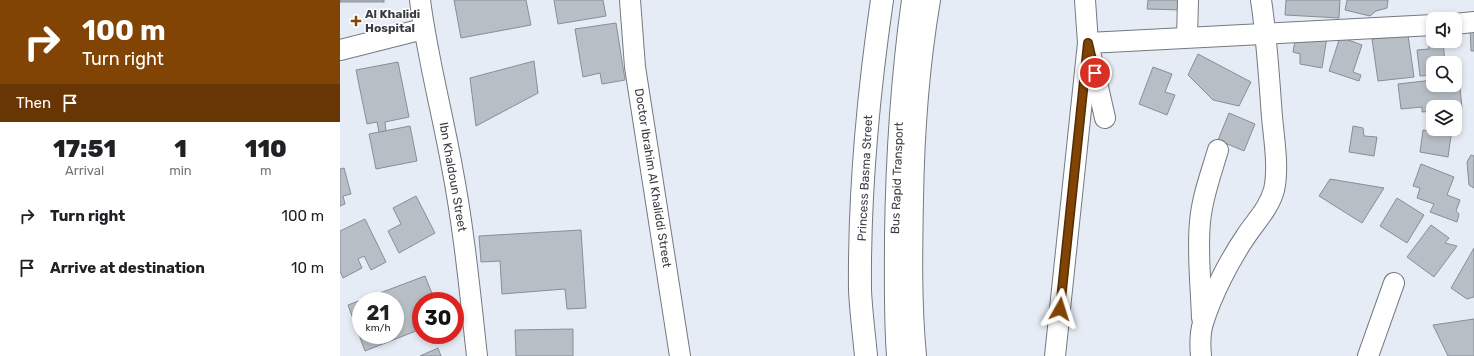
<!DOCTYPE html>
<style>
body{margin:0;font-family:Rubik,sans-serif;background:#f6f6f6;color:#202124;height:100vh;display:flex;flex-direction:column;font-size:15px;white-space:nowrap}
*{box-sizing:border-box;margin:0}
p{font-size:13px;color:#757577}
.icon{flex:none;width:22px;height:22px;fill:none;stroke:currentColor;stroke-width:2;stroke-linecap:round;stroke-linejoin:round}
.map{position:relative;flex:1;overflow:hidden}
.details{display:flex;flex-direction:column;background:#fff;width:340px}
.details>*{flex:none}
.banner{background:#824405;color:#fff;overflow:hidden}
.fabs{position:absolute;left:1086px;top:12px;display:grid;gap:8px}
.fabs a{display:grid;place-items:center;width:36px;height:36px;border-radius:8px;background:#fff;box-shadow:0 2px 6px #0003;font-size:20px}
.speed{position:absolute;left:12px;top:292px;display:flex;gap:8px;font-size:20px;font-weight:700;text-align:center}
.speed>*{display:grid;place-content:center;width:52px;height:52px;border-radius:50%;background:#fff;box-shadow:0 2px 6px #0003;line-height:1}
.speed small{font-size:10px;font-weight:400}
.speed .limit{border:6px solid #d22;background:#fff;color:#111}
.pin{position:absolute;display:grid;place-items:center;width:34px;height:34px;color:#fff;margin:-17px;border:2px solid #fff;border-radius:50%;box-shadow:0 1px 4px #0007}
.me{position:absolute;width:44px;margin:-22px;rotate:6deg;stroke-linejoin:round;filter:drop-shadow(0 0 3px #0008)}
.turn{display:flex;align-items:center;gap:14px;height:84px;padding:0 16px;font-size:18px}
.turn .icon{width:52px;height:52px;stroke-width:2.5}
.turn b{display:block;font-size:28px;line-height:34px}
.then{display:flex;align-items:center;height:38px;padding:0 16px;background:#0003;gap:8px;font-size:15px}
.eta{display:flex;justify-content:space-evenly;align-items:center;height:68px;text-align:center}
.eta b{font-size:24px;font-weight:800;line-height:28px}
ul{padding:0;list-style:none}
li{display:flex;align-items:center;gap:12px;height:52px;padding:0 16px}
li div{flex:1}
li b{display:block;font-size:15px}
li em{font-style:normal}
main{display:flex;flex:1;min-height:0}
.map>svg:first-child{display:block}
.building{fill:#b8bec6;stroke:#898e96;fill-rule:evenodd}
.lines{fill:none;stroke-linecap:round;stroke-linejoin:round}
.minor-casing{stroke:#747981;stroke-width:22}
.major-casing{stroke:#747981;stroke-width:24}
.minor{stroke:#fff;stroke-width:20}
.major{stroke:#fff;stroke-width:22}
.route-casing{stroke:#542c03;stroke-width:10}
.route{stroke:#824405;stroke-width:7}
.poi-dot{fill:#824405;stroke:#fff;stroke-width:1.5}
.labels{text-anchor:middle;stroke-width:3;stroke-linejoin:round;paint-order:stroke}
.poi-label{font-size:12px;font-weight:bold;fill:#3a3d40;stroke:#fff;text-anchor:start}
.street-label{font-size:12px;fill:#3a3d40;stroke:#fff}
</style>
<main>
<section class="details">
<div class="banner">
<div class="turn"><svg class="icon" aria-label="right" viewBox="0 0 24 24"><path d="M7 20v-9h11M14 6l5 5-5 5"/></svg><div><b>100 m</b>Turn right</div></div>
<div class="then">Then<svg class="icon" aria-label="arrive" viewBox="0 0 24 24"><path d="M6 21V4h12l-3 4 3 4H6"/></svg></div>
</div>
<div class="eta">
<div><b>17:51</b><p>Arrival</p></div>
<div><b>1</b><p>min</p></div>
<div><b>110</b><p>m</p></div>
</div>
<ul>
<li><svg class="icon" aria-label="right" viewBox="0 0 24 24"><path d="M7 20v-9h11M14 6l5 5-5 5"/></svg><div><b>Turn right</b></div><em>100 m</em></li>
<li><svg class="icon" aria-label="arrive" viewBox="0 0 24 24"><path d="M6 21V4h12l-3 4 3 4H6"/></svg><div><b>Arrive at destination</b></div><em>10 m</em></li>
</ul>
</section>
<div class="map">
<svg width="1134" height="356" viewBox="0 0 1134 356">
<rect width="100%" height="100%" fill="#e6ecf5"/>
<g class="building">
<rect x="0" y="0" width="44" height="2"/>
<polygon points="114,0 186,0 191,25 121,38"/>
<polygon points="214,0 263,0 266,16 218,24"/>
<polygon points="808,0 842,0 842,10 807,9"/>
<polygon points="946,0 1000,0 999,18 945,15"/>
<polygon points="1007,0 1048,0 1047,8 1036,11 1030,16 1005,10"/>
<polygon points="276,23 285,80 262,84 260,73 243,77 235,29"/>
<polygon points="1130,25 1134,25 1134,51 1131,51"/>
<polygon points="956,34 987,37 982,68 960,64 960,54 953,52"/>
<polygon points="1068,35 1074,77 1038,81 1032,39"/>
<polygon points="1000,37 1022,45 1013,72 1021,75 1019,81 989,71"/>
<polygon points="1088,38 1093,38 1093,41 1103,41 1105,63 1093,63 1093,75 1080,76 1077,50 1089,49"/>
<polygon points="858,54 911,82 899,106 873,100 848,75"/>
<polygon points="194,61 198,93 136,126 130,78"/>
<polygon points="58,62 69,117 45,122 46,131 39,132 37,122 27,124 16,70"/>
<polygon points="813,67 832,74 825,92 835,95 827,115 799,104"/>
<polygon points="1115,78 1119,78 1122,108 1093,107 1093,111 1082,112 1082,107 1061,109 1058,84 1093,80 1093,85 1115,85"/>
<polygon points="889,113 915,124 904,151 878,140"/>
<polygon points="70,126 77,161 36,169 29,134"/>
<polygon points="1013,126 1023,128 1024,136 1037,137 1034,156 1009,152"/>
<polygon points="1098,129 1112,129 1108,157 1080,152 1083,130 1097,132"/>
<polygon points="1131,155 1134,156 1134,188 1129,185 1127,162"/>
<polygon points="1081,164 1114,177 1107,195 1120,200 1116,211 1119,214 1117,222 1090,212 1094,204 1077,198 1080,188 1073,186"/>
<polygon points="4,168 11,194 3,196 5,204 0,206 0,169"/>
<polygon points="990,179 1044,188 1022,223 979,196"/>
<polygon points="76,196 95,233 59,253 48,231 61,224 53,208"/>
<polygon points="1057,198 1084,215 1067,243 1040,226"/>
<polygon points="25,219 46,262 31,270 24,256 18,259 22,268 3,278 0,271 0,231"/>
<polygon points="1091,225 1109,238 1105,243 1117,246 1094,277 1067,257"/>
<polygon points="241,230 246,308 227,309 225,289 162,294 160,261 141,262 139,236"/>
<polygon points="1134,248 1134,297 1127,299 1111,288"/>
<path d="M85,276L95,301H81V329L25,351L8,305ZM21,301H55V335H21Z"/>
<polygon points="1134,319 1134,356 1108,356 1093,325"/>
<polygon points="233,329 233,356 176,356 175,330"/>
<polygon points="98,348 101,356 80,356"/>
</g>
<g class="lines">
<defs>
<g id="minor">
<path d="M80,0C87,56 102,111 112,167C124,229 130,293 137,356"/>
<polyline points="290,0 295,67 340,356"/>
<polyline points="745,0 748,43 765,118"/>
<polyline points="1115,24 1134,22"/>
<polyline points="847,37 848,0"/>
<polyline points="0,50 83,29"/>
<path d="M862,318C861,286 857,253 860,222C862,197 871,174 878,150"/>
<path d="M557,356C554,316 555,277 555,237C556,158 561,79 572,0"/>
<polyline points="715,356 748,43 1093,25"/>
<path d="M861,356C860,345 860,333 863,323C872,294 889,261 906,236C916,221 929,208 934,190C939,168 934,139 932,117C929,78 927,39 921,0"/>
<polyline points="1028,356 1054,283"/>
</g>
<g id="major">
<path d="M526,356C524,334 521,312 520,290C519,193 528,96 542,0"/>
<path d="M575,356C570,303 571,252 572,199C573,133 578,65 589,0"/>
</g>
</defs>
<use href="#minor" class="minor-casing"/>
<use href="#major" class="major-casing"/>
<use href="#minor" class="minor"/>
<use href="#major" class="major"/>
</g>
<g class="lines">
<defs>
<polyline id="route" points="720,309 748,43 755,73"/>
</defs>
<use href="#route" class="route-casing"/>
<use href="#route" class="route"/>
</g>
<path class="poi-dot" d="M14 15h4v4h4v4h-4v4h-4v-4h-4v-4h4z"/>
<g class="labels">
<g class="poi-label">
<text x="25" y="18">Al Khalidi<tspan x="25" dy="14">Hospital</tspan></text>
</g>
<g class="street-label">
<text transform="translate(113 177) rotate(80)" y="4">Ibn Khaldoun Street</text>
<text transform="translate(313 178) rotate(81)" y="4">Doctor Ibrahim Al Khaliddi Street</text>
<text transform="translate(525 178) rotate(-87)" y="4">Princess Basma Street</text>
<text transform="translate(557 178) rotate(-88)" y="4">Bus Rapid Transport</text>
</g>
</g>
</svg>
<div class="fabs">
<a><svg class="icon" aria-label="sound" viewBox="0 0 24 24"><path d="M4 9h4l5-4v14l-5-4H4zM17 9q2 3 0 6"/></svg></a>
<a><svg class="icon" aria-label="search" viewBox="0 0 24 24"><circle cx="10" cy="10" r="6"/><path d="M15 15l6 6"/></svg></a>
<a><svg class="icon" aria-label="layers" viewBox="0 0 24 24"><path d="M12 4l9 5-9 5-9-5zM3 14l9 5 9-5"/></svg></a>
</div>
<div class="speed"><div>21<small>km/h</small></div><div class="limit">30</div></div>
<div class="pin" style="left:755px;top:73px;background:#d93025"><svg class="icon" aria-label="arrive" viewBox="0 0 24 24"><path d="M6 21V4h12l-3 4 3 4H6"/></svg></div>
<svg class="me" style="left:720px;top:309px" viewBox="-20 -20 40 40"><path d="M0-17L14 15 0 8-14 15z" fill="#824405" stroke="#fff" stroke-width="4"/></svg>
</div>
</main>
